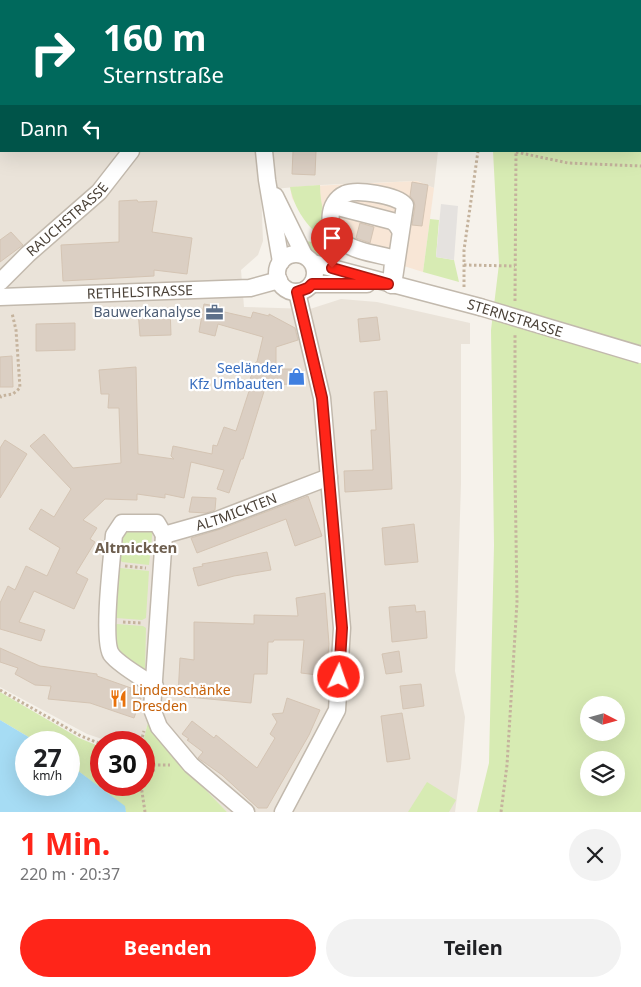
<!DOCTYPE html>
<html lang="de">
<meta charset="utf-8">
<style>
body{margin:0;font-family:"Noto Sans",sans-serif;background:#f2f2f2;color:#202124;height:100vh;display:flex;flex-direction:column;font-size:19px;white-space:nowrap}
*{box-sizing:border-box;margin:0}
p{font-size:16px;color:#757577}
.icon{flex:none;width:28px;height:28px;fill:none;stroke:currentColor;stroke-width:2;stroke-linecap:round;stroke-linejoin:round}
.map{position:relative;height:812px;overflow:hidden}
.details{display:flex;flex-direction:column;background:#fff;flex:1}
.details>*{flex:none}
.top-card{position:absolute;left:0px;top:0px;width:641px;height:152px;box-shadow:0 5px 20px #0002;background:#00695c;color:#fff;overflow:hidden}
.needle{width:32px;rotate:96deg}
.buttons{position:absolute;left:580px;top:696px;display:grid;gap:10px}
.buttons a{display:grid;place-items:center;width:45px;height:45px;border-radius:50%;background:#fff;box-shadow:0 5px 20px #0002;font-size:25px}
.speed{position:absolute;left:15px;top:731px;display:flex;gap:10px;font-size:25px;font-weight:700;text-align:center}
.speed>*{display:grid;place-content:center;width:65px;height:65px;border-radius:50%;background:#fff;box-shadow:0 5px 20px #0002;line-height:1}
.speed small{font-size:12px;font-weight:400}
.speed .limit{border:8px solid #d22;background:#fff;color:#111}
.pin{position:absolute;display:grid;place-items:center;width:42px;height:42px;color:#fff;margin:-51px -21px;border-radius:50% 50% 50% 0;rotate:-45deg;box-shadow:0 0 5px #0007}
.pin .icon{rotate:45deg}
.me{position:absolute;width:55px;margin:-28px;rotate:3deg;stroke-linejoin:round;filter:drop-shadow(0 0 4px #0008)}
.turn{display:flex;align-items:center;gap:18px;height:105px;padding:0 20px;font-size:22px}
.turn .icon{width:65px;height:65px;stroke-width:2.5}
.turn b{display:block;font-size:35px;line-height:42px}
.then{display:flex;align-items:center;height:48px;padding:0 20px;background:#0003;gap:10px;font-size:19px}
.round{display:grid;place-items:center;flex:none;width:52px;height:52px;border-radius:26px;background:#f2f2f2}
.summary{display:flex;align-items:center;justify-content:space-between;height:85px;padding:0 20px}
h1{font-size:30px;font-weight:700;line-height:38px;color:#ff2519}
.button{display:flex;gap:10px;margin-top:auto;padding:10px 20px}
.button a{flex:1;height:58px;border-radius:30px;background:#ff2519;color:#fff;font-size:20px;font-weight:700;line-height:58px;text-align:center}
.button a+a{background:#f2f2f2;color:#202124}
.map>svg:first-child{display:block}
.residential{fill:#eae3d9}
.commercial{fill:#f8e6d6}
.green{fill:#d7ebb3;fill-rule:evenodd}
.parking{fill:#e5e2df}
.water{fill:#a6dcf4}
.building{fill:#dbcfc3;stroke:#d4c4b3}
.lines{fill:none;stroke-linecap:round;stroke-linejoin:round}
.minor-casing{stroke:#c2b9ad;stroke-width:19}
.path{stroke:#c5b39d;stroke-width:3;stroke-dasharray:2.5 2.5;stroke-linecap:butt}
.minor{stroke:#fff;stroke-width:16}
.minor-bridge-casing{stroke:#c2b9ad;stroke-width:19;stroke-linecap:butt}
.minor-bridge{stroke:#fff;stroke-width:16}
.route-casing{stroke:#a61810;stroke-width:12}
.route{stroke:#ff2519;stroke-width:9}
.labels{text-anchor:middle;stroke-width:4.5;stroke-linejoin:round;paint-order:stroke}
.street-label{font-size:14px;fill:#4b4238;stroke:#fff}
.service-label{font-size:14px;fill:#4e5e75;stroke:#fff;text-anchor:end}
.shop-label{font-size:14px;fill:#366cbe;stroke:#fff;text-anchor:end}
.food-label{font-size:14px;fill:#c56008;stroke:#fff;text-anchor:start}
.neighbourhood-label{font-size:15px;font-weight:bold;fill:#6e5f4f;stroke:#fff}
</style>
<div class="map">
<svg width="641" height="812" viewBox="0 0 641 812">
<rect width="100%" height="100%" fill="#f6f2eb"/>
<polygon class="residential" points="0,0 452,0 1,1 1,151 438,151 434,188 417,181 320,185 261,190 263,241 258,255 241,270 244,307 310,309 341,299 377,302 470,323 470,344 461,344 461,484 455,671 465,717 461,767 455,812 227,812 167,750 151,722 148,722 143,742 111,742 87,734 0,687"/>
<polygon class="commercial" points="417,181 434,188 423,272 327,242 311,227 292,198 290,187"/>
<g class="green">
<path d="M484,0H641V812H477L489,763L494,545L491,330L499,264L493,151H640V1ZM589,705H616V732H589ZM589,760H616V788H589Z"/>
<path d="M320,185C320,207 327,226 336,247C313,235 295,213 290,187Z"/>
<polygon points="430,219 439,220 436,257 454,260 459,282 423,272"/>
<path d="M306,241C316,242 327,249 327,260C316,257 311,252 306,241Z"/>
<polygon points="153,528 149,565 122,562 119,559 118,545 127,529"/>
<polygon points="120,568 149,571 146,618 142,620 116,618 114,616 116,571"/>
<path d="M117,624L143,626L146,628L145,672H141C124,656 113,652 114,626Z"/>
<polygon points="0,692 79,738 101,747 101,785 144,785 143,742 148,722 151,721 167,750 227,812 126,812 124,806 69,764 69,742 37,742 0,720"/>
<polygon points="427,782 456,800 449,812 408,812"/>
</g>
<polygon class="parking" points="441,204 458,206 454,260 436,257"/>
<polygon class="water" points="0,720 37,742 26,742 26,785 69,785 69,764 125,806 126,812 0,812"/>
<g class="building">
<polygon points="293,151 316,151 315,175 292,174"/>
<polygon points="412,182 428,185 422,226 412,225 415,206 414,201 410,196"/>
<polygon points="137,200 138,202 157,201 152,232 192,238 187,274 154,270 154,276 63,281 61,245 119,242 119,201"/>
<polygon points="360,223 374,227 370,243 356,238"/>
<polygon points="11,232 23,245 0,262 0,240"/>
<polygon points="204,304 221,307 220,311 251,318 253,312 269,316 269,314 295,328 298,340 276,347 276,369 294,369 292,384 266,385 243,459 241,459 229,493 217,489 224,470 191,462 184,498 165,494 165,498 137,494 137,500 105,499 83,520 97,528 90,539 95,542 76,573 88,579 74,609 34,591 19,622 45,630 41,641 0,629 0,603 8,586 15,590 26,566 47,576 60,548 29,529 41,509 54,517 71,489 30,446 44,434 73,468 121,463 119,408 108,408 109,394 101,394 99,370 136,367 138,454 174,459 171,456 173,446 212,454 213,445 217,446 224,427 236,431 251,385 248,385 256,362 257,362 263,337 218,324 215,336 199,332"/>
<polygon points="170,308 171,335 140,336 138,310"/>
<polygon points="377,317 380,340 360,342 358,319"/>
<polygon points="75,323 75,350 36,351 36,324"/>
<polygon points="12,356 13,387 0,387 0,357"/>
<polygon points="387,391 392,489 345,492 344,471 373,470 371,430 376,430 374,392"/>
<polygon points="5,440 27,454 0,498 0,448"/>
<polygon points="308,496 322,536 295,546 286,519 197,553 191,538 221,529"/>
<polygon points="192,497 216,498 215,510 206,513 189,512"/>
<polygon points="414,524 418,562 385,565 382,528"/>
<polygon points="267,552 271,570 234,576 198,586 193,568 203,566 202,564"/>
<polygon points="325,593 329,644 326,676 301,673 304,640 274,640 273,642 268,642 267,674 254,674 251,703 178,696 180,658 194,660 194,622 254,624 254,615 298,616 296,598"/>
<polygon points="415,605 416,612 425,611 427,638 392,642 389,607"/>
<polygon points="0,648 40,666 97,674 97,676 131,688 130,694 141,698 134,718 90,703 48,699 51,686 35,685 15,674 18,668 0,662"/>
<polygon points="399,651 402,672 386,674 382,654"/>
<polygon points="421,684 424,706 403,709 400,686"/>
<polygon points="287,698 320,710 309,735 267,808 258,808 222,775 198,758 203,752 187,740 189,739 182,734 192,721 214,738 216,735 257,768 275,738 270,734 277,722 272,714 283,713"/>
<polygon points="402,713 410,759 387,762 381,716"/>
</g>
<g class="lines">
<defs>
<g id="minor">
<polyline points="229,0 229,1"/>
<polyline points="279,1 280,0"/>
<polyline points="294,1 294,0"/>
<polyline points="264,151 267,180 281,262"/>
<polyline points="275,196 304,255"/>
<polyline points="334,206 392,221 396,224 400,230"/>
<circle cx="296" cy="273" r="19"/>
<polyline points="313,263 480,307"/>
<path id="s1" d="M0,282L28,254L99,192L131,151"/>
<polyline points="312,284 367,284"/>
<path d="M391,285L393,262L392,258C376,254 354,251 341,241C326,229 327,202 345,194C357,189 396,195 405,205L393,285"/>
<path id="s2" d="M0,297L250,288L279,280"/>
<polyline points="164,535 152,709 159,727 191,765 246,812"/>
<path id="s3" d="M164,535L217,520L329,477"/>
<path d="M155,686C145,680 117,663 111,654C102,639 112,557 114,535L122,523H157L164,535"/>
<polyline points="283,812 337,710 342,628 322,398 297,292"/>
</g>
</defs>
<use href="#minor" class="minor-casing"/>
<g class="path">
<polyline points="517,0 522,1"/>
<polyline points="499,1 499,0"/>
<polyline points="640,27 641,28"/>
<polyline points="516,152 568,163 641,166"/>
<polyline points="464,265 515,266"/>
<polyline points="464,287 464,250 478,151"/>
<polyline points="515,301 516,151"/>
<polyline points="0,398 1,396 13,394 20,388 16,330 12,313"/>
<polyline points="125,566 146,568"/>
<polyline points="123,622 142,623"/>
<polyline points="0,690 81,736 101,744"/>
<polyline points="141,742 144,731"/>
<polyline points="144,761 151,765 170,765"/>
<polyline points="151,765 154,772"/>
<polyline points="141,785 145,812"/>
<polyline points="501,812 507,765 517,602 515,471 515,334"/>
</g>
<use href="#minor" class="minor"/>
<defs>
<polyline id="minor-bridge" points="480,307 641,355"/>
</defs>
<use href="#minor-bridge" class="minor-bridge-casing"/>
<use href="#minor-bridge" class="minor-bridge"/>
</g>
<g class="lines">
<defs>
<polyline id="route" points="332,268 388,284 312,284 308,288 297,292 322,398 342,628 339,677"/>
</defs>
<use href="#route" class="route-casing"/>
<use href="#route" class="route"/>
</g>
<defs>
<symbol id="office-bare" viewBox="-9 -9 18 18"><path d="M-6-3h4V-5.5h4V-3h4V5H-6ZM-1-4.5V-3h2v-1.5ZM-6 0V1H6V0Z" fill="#5c6f8a" stroke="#fff" stroke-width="2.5" paint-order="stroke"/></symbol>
<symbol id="shop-bare" viewBox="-9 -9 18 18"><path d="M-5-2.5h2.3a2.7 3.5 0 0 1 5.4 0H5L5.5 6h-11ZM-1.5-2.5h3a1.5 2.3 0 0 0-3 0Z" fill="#3f7fe0" stroke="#fff" stroke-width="2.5" paint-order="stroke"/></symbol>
<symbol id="restaurant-bare" viewBox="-9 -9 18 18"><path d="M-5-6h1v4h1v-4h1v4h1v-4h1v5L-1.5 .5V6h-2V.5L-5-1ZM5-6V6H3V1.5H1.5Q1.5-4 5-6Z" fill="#e8710a" stroke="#fff" stroke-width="2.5" paint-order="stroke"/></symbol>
</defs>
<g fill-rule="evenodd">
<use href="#office-bare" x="202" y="300" width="25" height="25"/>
<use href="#shop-bare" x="284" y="364" width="25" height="25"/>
<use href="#restaurant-bare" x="106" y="686" width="25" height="25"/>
</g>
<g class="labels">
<g class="street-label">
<text dy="5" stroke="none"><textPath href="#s1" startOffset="92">RAUCHSTRASSE</textPath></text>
<text dy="5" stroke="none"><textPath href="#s2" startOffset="140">RETHELSTRASSE</textPath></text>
<text transform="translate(515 318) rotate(17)" y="5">STERNSTRASSE</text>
<text dy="5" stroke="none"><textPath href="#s3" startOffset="76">ALTMICKTEN</textPath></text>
</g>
<g class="service-label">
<text x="201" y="317">Bauwerkanalyse</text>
</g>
<g class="shop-label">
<text x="283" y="373">Seeländer<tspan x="283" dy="16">Kfz Umbauten</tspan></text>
</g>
<g class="food-label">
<text x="132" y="695">Lindenschänke<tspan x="132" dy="16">Dresden</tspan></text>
</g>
<g class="neighbourhood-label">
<text x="136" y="553">Altmickten</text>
</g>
</g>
</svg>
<div class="buttons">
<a><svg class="needle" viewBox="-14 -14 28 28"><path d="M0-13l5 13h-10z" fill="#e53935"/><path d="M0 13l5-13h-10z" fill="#757577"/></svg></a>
<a><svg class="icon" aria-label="layers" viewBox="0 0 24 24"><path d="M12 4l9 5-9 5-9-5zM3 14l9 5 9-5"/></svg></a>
</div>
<div class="speed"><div>27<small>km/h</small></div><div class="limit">30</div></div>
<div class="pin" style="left:332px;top:268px;background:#d93025"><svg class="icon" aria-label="arrive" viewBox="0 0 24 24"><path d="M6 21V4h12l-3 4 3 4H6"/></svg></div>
<svg class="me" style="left:339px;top:677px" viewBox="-20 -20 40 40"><circle r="17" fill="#ff2519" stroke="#fff" stroke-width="3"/><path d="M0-11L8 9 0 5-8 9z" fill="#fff"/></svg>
<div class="top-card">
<div class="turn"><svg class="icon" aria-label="right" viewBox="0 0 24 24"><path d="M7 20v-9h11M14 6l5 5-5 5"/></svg><div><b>160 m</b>Sternstraße</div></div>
<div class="then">Dann<svg class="icon" aria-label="left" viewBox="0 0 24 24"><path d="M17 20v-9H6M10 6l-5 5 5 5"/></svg></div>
</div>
</div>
<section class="details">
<div class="summary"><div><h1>1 Min.</h1><p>220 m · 20:37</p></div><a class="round"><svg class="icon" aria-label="close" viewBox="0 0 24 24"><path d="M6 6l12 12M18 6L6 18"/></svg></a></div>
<div class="button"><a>Beenden</a><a>Teilen</a></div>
</section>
